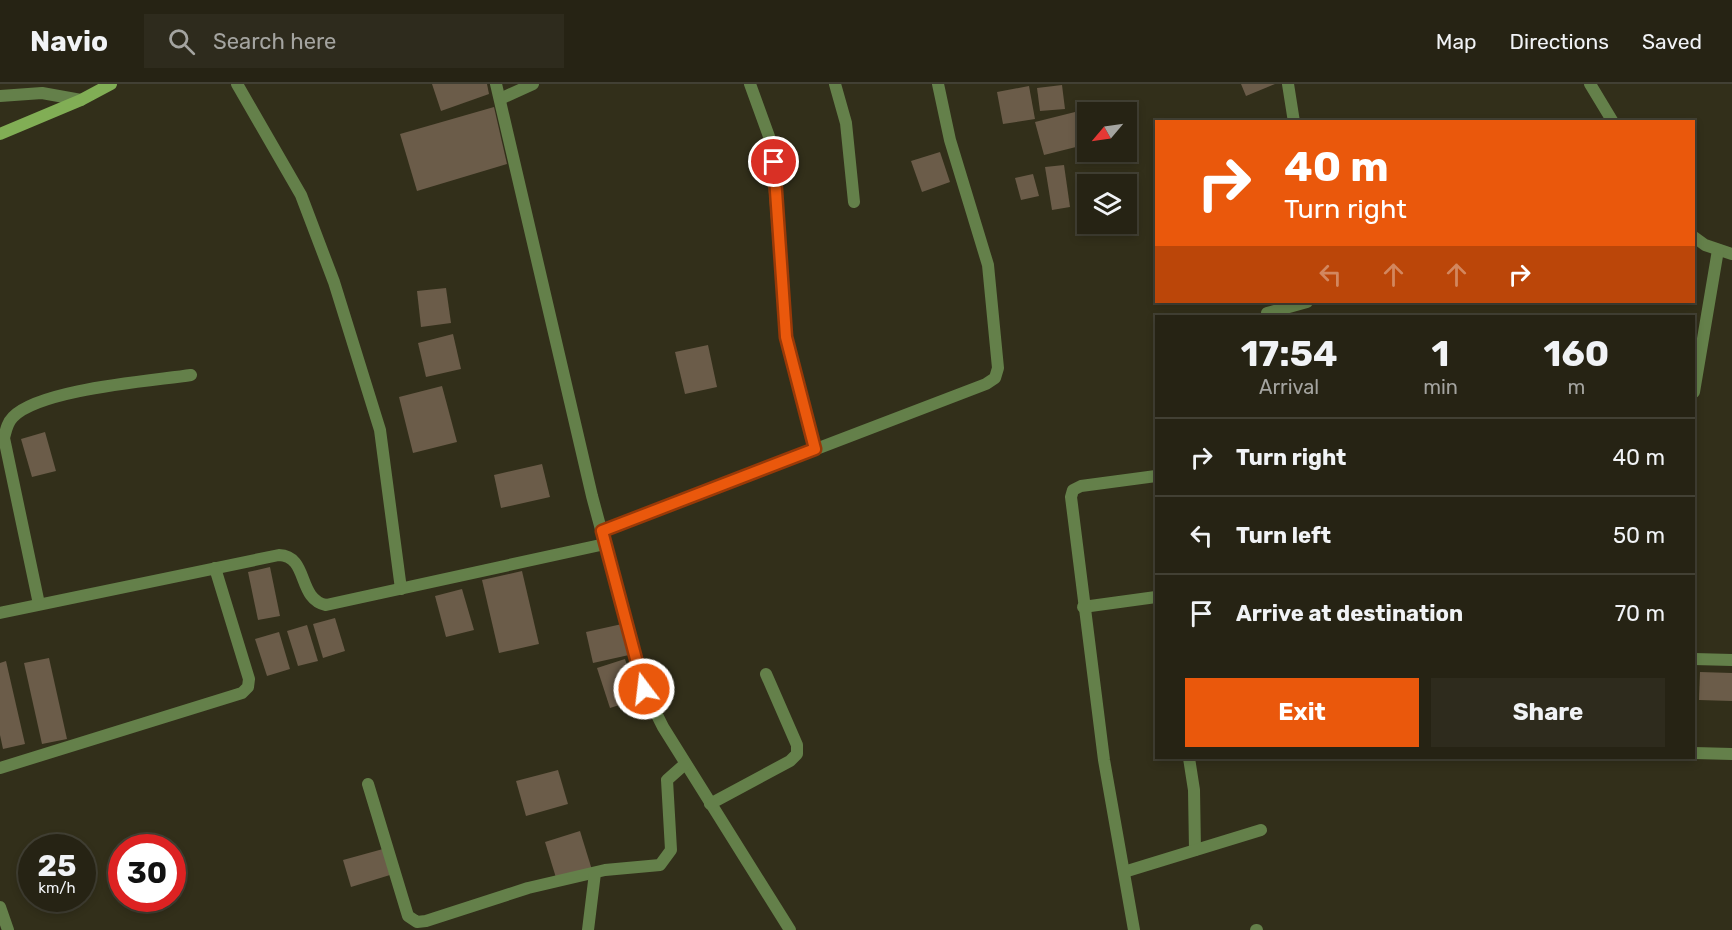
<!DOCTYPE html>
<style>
body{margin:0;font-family:Rubik,sans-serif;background:#2e2b1d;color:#f1f3f6;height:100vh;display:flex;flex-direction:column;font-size:22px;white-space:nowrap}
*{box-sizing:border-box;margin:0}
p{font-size:20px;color:#a4a4a0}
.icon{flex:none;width:33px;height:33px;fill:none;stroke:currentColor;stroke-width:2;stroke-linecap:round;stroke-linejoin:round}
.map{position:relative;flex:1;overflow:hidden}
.panel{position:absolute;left:1155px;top:231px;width:540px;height:444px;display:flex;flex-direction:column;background:#262314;border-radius:0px;box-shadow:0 3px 9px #0003,0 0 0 2px #424034}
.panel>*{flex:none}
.banner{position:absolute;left:1155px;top:36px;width:540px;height:183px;border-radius:0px;box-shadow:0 3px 9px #0003,0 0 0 2px #424034;background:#ea580c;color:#fff;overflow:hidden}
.needle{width:39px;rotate:241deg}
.tools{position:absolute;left:1077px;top:18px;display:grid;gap:12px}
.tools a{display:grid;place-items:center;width:60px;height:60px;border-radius:0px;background:#262314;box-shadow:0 3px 9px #0003,0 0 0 2px #424034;font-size:30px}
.speed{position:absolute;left:18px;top:750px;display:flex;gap:12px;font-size:30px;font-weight:700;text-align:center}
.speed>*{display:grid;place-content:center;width:78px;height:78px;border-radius:50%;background:#262314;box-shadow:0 3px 9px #0003,0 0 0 2px #424034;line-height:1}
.speed small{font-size:15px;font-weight:400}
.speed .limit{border:9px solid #d22;background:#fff;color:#111}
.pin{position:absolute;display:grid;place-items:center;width:51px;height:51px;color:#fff;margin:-26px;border:3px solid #fff;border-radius:50%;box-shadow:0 2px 6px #0007}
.me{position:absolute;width:66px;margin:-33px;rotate:345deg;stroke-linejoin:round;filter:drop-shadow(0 0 4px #0008)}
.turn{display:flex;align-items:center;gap:21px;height:126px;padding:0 30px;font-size:27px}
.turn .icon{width:78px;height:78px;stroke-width:2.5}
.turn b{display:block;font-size:42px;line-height:51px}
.lanes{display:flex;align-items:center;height:57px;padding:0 30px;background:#0003;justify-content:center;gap:30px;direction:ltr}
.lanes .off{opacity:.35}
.eta{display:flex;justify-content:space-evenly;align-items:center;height:102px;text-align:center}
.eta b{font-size:36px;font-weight:700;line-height:42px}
.cta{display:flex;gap:12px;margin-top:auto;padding:12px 30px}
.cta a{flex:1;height:69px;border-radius:0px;background:#ea580c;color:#fff;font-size:24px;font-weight:700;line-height:69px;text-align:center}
.cta a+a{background:#2e2b1d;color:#f1f3f6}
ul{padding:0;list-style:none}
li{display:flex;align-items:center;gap:18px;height:78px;padding:0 30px;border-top:2px solid #424034}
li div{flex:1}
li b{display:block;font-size:22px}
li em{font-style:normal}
header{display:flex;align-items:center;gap:36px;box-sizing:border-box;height:84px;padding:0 30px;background:#262314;border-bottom:2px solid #424034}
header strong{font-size:28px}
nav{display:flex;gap:33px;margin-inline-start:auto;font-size:21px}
.search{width:420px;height:54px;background:#2e2b1d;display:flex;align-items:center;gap:15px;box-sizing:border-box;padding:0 21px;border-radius:0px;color:#a4a4a0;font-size:22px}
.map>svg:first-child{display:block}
.building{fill:#6b5c49}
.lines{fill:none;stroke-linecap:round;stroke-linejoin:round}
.minor{stroke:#64804a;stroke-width:12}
.secondary{stroke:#81ae55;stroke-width:12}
.route-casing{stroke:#983908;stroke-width:15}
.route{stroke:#ea580c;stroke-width:10}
</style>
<header>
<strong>Navio</strong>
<div class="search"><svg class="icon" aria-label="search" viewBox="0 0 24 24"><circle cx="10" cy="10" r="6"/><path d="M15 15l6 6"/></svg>Search here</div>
<nav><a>Map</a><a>Directions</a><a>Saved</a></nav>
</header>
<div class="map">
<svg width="1732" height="846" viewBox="0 0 1732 846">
<rect width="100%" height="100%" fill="#322f1a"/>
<g class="building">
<polygon points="432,0 487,0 489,10 441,27"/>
<polygon points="1241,0 1275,0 1246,12"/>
<polygon points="1062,1 1065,25 1040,27 1037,4"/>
<polygon points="1029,2 1035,35 1003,40 997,8"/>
<polygon points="494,23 507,80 417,107 400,50"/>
<polygon points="1083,26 1088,42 1088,60 1044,71 1035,38"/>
<polygon points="940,68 950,98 922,108 911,77"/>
<polygon points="1064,81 1070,123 1052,126 1045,83"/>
<polygon points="1033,90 1039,112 1021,116 1015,94"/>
<polygon points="446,204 451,239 421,243 417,207"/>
<polygon points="453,250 461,285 426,293 418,259"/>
<polygon points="708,261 717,303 685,310 675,268"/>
<polygon points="442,302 457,358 413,369 399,313"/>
<polygon points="45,348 56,387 32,393 21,355"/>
<polygon points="542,380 550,413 501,424 494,391"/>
<polygon points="270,483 280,532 258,536 248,488"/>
<polygon points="522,487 539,560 499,569 482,496"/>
<polygon points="462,505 474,546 446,553 435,512"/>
<polygon points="335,534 345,567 323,574 313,540"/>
<polygon points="622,540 629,571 593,579 586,548"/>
<polygon points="307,541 318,577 298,582 287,547"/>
<polygon points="279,548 290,585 267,592 255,555"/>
<polygon points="49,574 67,655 42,660 24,579"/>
<polygon points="625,575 638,615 610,624 597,584"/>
<polygon points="6,577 25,660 3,665 0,651 0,579"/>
<polygon points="1700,588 1732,589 1732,617 1699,616"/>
<polygon points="558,686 568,720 526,732 516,697"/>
<polygon points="580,747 592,786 557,797 545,758"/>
<polygon points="383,765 390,791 351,803 343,776"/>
</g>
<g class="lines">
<g class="minor">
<polyline points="237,0 301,111 334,198 380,346 401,505"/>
<polyline points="496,0 592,412 644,605 663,643 790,846"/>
<polyline points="750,0 771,58 786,253 815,365"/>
<polyline points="835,0 846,39 854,118"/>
<polyline points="1288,0 1294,38"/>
<polyline points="1590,0 1613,38"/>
<polyline points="0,12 42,9 81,16"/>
<polyline points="500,15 533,0"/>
<polyline points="1694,153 1705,161 1732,170"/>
<polyline points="1267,229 1307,218"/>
<polyline points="1694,308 1718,166"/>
<polyline points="602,447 986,300 995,294 998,284 988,181 950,56 938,0"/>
<path d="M39,520L4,354C6,346 7,339 13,333C40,305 151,297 191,291"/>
<polyline points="1083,523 1156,513"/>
<path d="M0,529L279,471C309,472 297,515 326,521L605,460"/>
<polyline points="1694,575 1732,576"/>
<polyline points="1694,669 1732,670"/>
<polyline points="1189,674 1194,706 1195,766"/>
<polyline points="0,684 242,609 248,603 249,595 215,484"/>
<polyline points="368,700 408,832 417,838 426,837 528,804 605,786 660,781 671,766 667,696 685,680"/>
<polyline points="710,720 790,677 797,670 797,661 766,590"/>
<polyline points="1124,788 1261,746"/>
<polyline points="0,823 8,846"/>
<polyline points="588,846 595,789"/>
<polyline points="1134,846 1104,676 1071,413 1073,406 1081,402 1156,392"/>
<polyline points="1256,846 1257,846"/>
</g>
<polyline class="secondary" points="0,50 81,16 111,0"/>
</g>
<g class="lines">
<defs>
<polyline id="route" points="644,605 602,447 815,365 786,253 774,78"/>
</defs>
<use href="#route" class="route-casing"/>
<use href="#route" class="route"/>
</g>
</svg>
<div class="tools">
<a><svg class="needle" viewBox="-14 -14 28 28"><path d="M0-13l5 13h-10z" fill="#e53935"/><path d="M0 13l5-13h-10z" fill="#a4a4a0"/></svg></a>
<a><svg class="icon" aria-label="layers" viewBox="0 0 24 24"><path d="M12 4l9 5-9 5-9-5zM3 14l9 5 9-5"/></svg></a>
</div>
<div class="speed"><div>25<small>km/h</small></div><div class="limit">30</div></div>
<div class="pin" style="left:774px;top:78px;background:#d93025"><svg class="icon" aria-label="arrive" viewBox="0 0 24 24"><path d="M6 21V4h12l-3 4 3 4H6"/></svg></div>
<svg class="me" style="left:644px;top:605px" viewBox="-20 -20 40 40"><circle r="17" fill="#ea580c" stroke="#fff" stroke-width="3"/><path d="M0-11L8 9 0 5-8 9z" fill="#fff"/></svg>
<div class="banner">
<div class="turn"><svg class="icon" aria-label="right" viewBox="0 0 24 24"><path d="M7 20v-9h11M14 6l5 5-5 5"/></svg><div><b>40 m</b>Turn right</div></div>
<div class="lanes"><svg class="icon off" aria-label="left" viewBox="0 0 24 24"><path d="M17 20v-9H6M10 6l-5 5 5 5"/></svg><svg class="icon off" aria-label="ahead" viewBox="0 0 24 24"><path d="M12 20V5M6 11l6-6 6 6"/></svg><svg class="icon off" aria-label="ahead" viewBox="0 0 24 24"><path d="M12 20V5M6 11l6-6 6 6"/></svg><svg class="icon" aria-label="right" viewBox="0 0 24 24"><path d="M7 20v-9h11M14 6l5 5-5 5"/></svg></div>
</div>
<section class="panel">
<div class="eta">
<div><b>17:54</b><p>Arrival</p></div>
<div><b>1</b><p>min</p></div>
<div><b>160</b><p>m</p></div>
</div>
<ul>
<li><svg class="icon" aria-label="right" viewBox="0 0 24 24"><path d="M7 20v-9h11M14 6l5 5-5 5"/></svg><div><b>Turn right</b></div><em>40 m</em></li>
<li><svg class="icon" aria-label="left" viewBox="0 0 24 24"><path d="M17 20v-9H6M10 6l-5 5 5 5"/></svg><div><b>Turn left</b></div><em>50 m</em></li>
<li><svg class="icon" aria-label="arrive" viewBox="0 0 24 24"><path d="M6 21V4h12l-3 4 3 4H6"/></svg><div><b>Arrive at destination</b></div><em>70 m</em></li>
</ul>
<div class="cta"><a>Exit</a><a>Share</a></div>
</section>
</div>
